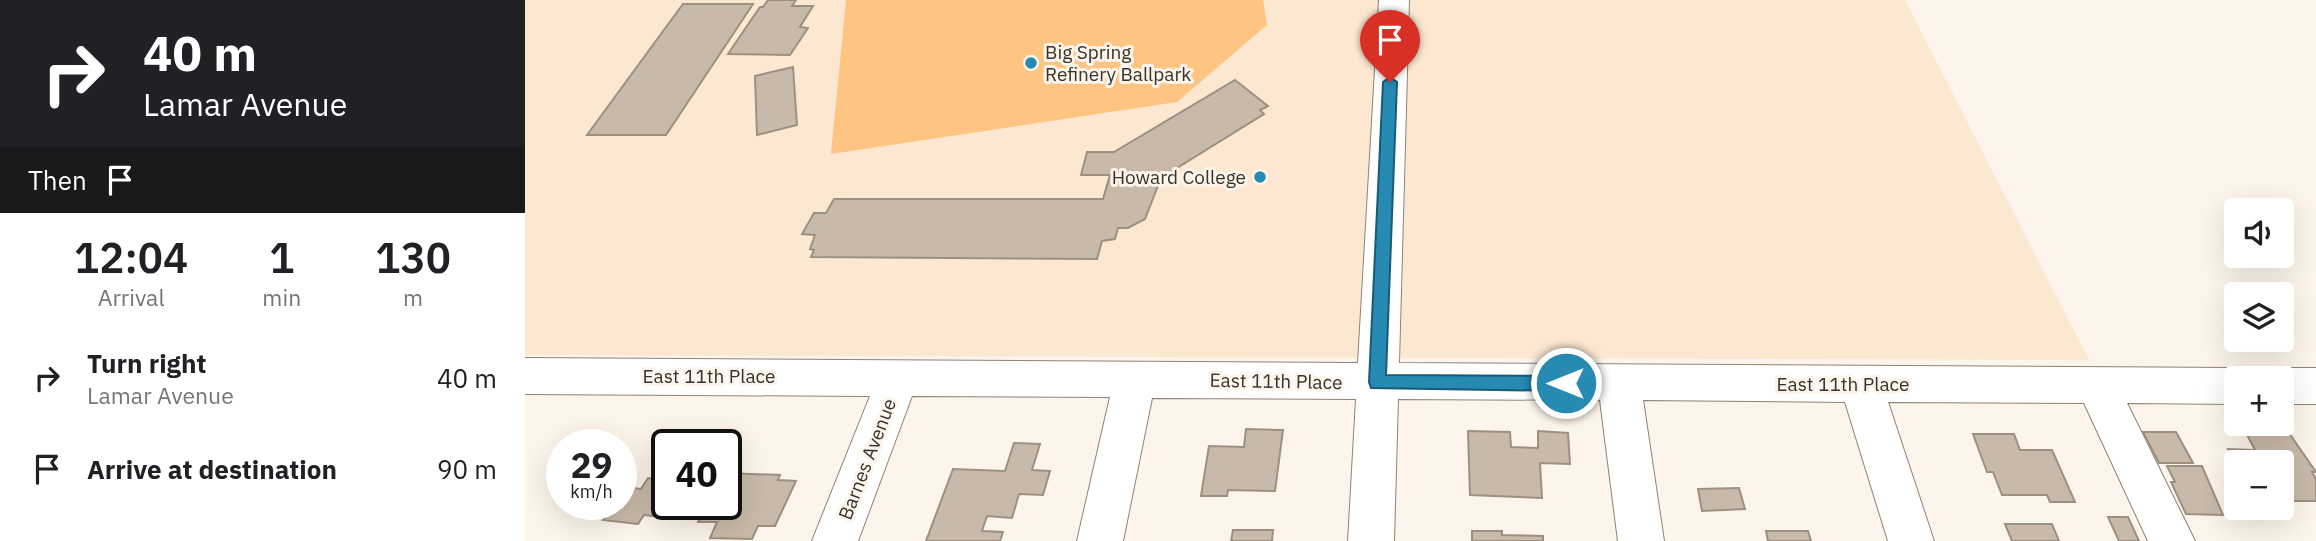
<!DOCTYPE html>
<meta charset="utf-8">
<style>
body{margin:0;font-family:"IBM Plex Sans",sans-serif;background:#f6f6f6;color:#202124;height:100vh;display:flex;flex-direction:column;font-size:26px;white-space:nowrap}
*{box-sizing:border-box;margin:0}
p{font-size:23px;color:#757577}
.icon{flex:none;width:38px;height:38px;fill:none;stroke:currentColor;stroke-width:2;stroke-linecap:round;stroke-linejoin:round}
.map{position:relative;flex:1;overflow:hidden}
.sheet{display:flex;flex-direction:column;background:#fff;width:525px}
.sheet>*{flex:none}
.top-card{background:#202124;color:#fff;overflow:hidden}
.buttons{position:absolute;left:1699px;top:198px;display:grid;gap:14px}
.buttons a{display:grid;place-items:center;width:70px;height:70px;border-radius:7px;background:#fff;box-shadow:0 7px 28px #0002;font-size:35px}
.speed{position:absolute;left:21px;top:429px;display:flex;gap:14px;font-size:35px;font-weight:700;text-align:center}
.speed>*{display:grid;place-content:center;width:91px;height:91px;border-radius:50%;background:#fff;box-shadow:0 7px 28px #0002;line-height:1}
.speed small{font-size:18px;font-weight:400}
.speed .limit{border:4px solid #111;border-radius:10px;background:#fff;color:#111}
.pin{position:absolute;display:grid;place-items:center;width:60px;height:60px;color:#fff;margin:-72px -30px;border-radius:50% 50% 50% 0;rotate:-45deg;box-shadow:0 0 7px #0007}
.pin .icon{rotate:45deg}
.me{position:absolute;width:77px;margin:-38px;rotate:270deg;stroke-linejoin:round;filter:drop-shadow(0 0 5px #0008)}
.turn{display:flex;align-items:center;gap:24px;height:147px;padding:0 28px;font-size:32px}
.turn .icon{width:91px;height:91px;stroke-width:2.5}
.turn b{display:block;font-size:49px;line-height:60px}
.then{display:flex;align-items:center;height:66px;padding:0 28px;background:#0003;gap:14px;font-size:26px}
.eta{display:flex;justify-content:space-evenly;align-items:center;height:119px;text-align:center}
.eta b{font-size:42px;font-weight:600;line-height:49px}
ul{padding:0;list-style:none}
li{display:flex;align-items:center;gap:21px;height:91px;padding:0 28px}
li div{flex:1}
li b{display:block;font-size:26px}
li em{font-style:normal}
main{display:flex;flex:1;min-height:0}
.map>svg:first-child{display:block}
.built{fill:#fce7d1}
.green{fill:#fec481}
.building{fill:#c8baaa;stroke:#9e9081;stroke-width:2}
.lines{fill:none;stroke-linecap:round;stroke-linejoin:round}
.minor-casing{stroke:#908274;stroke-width:2}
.minor{fill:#fff;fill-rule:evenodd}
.route{fill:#268ab3;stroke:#195a74;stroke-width:2}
.poi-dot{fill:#268ab3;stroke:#fdf4eb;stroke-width:2.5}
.labels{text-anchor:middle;stroke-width:6;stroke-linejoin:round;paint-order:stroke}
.poi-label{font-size:19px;fill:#37322b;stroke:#fdf4eb;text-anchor:start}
.street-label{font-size:19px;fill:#37322b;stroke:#fdf4eb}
</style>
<main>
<section class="sheet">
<div class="top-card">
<div class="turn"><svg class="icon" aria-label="right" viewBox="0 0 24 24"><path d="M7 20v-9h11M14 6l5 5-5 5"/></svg><div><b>40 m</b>Lamar Avenue</div></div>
<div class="then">Then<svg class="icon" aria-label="arrive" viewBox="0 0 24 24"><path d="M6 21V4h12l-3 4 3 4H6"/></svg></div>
</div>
<div class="eta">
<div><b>12:04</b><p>Arrival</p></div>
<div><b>1</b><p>min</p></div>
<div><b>130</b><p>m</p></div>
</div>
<ul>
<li><svg class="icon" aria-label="right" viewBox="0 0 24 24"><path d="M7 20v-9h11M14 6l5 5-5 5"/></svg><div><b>Turn right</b><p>Lamar Avenue</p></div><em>40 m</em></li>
<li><svg class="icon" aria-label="arrive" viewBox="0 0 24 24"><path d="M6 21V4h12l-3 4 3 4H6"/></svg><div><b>Arrive at destination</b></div><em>90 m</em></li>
</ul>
</section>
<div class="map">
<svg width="1791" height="541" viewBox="0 0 1791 541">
<rect width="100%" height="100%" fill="#fdf4eb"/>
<polygon class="built" points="0,0 1380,0 1564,360 0,355"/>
<polygon class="green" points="321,0 738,0 742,25 652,102 306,154"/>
<g class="building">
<polygon points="243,0 271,0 267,6 288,6 275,27 283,28 265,55 203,54 235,7 238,7"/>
<polygon points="158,4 228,4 141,135 62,135"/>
<polygon points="268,67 272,125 232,135 230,76"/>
<polygon points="710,80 743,106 735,110 739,114 636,178 620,219 603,228 593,228 590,239 577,241 572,259 286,257 289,250 285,249 290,235 277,234 289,213 301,213 309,199 578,199 585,175 556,175 562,152 589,152"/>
<polygon points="721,429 758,430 750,491 703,490 702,496 676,496 684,446 719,447"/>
<polygon points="943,431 985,432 986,447 1013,448 1013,431 1043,433 1045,464 1015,463 1017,498 945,495"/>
<polygon points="1618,432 1651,432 1668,463 1634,463"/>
<polygon points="1721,433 1764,433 1791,472 1787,472 1791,479 1791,501 1757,501 1757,462 1712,462 1712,465 1703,449 1730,450"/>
<polygon points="1448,434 1489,434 1495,450 1527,450 1550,502 1525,502 1522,495 1477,495 1468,472 1462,472"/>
<polygon points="489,443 515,444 507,470 525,471 518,495 494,494 487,518 462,516 457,531 478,532 475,541 401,541 428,469 480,471"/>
<polygon points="1642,466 1677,466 1698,515 1661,514 1646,482 1650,482"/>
<polygon points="201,473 255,475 253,480 271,481 250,526 233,526 227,539 185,538 192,522 173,522 183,504 201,504"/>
<polygon points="135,474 142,474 142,504 159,504 150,519 119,515 113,524 78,520 89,504 96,504 96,492 100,487 116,489 123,478 132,479"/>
<polygon points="1214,488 1220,509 1177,511 1173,489"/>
<polygon points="1583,517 1603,517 1614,541 1594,541"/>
<polygon points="1480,524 1527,524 1534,541 1487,541"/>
<polygon points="708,530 748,530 747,541 706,541"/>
<polygon points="947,531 977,531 977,535 1018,536 1018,541 947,541"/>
<polygon points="1241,531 1283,531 1286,541 1243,541"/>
</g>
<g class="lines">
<defs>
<g id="minor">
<polygon points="854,0 884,0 874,363 1712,368 1727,373 1729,378 1712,378 1712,404 1602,403 1670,541 1623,541 1559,403 1363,402 1409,541 1363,541 1320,402 1118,400 1139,541 1093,541 1075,400 873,399 869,541 823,541 831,399 627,398 598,541 552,541 585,397 387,396 333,541 287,541 345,396 0,394 0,358 833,363"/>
<polygon points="1757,368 1791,368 1791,404 1757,404 1757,378 1740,378 1742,373"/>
</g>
</defs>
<use href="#minor" class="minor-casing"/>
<use href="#minor" class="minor"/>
</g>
<polygon class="route" points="865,77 872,82 861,375 1041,376 1047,378 1049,383 1047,388 1041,391 846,388 844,382 858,82"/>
<g class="poi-dot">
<circle cx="506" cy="63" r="7"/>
<circle cx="735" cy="177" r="7"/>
</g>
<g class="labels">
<g class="poi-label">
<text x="520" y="59">Big Spring<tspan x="520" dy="22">Refinery Ballpark</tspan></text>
<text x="721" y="184" text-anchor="end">Howard College</text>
</g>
<g class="street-label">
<text x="184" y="383">East 11th Place</text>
<text transform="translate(751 381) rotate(1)" y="7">East 11th Place</text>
<text x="1318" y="391">East 11th Place</text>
<text transform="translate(342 459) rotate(-69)" y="7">Barnes Avenue</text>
</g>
</g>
</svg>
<div class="buttons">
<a><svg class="icon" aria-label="sound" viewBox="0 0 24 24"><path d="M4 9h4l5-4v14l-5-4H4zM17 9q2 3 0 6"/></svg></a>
<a><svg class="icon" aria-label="layers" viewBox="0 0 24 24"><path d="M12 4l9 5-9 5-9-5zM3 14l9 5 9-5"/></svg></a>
<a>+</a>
<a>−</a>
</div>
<div class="speed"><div>29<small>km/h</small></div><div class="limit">40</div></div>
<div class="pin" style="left:865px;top:82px;background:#d93025"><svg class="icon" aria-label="arrive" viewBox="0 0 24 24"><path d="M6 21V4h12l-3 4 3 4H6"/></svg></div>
<svg class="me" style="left:1041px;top:383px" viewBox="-20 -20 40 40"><circle r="17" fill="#268ab3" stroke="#fff" stroke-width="3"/><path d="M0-11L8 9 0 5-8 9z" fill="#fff"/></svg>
</div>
</main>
